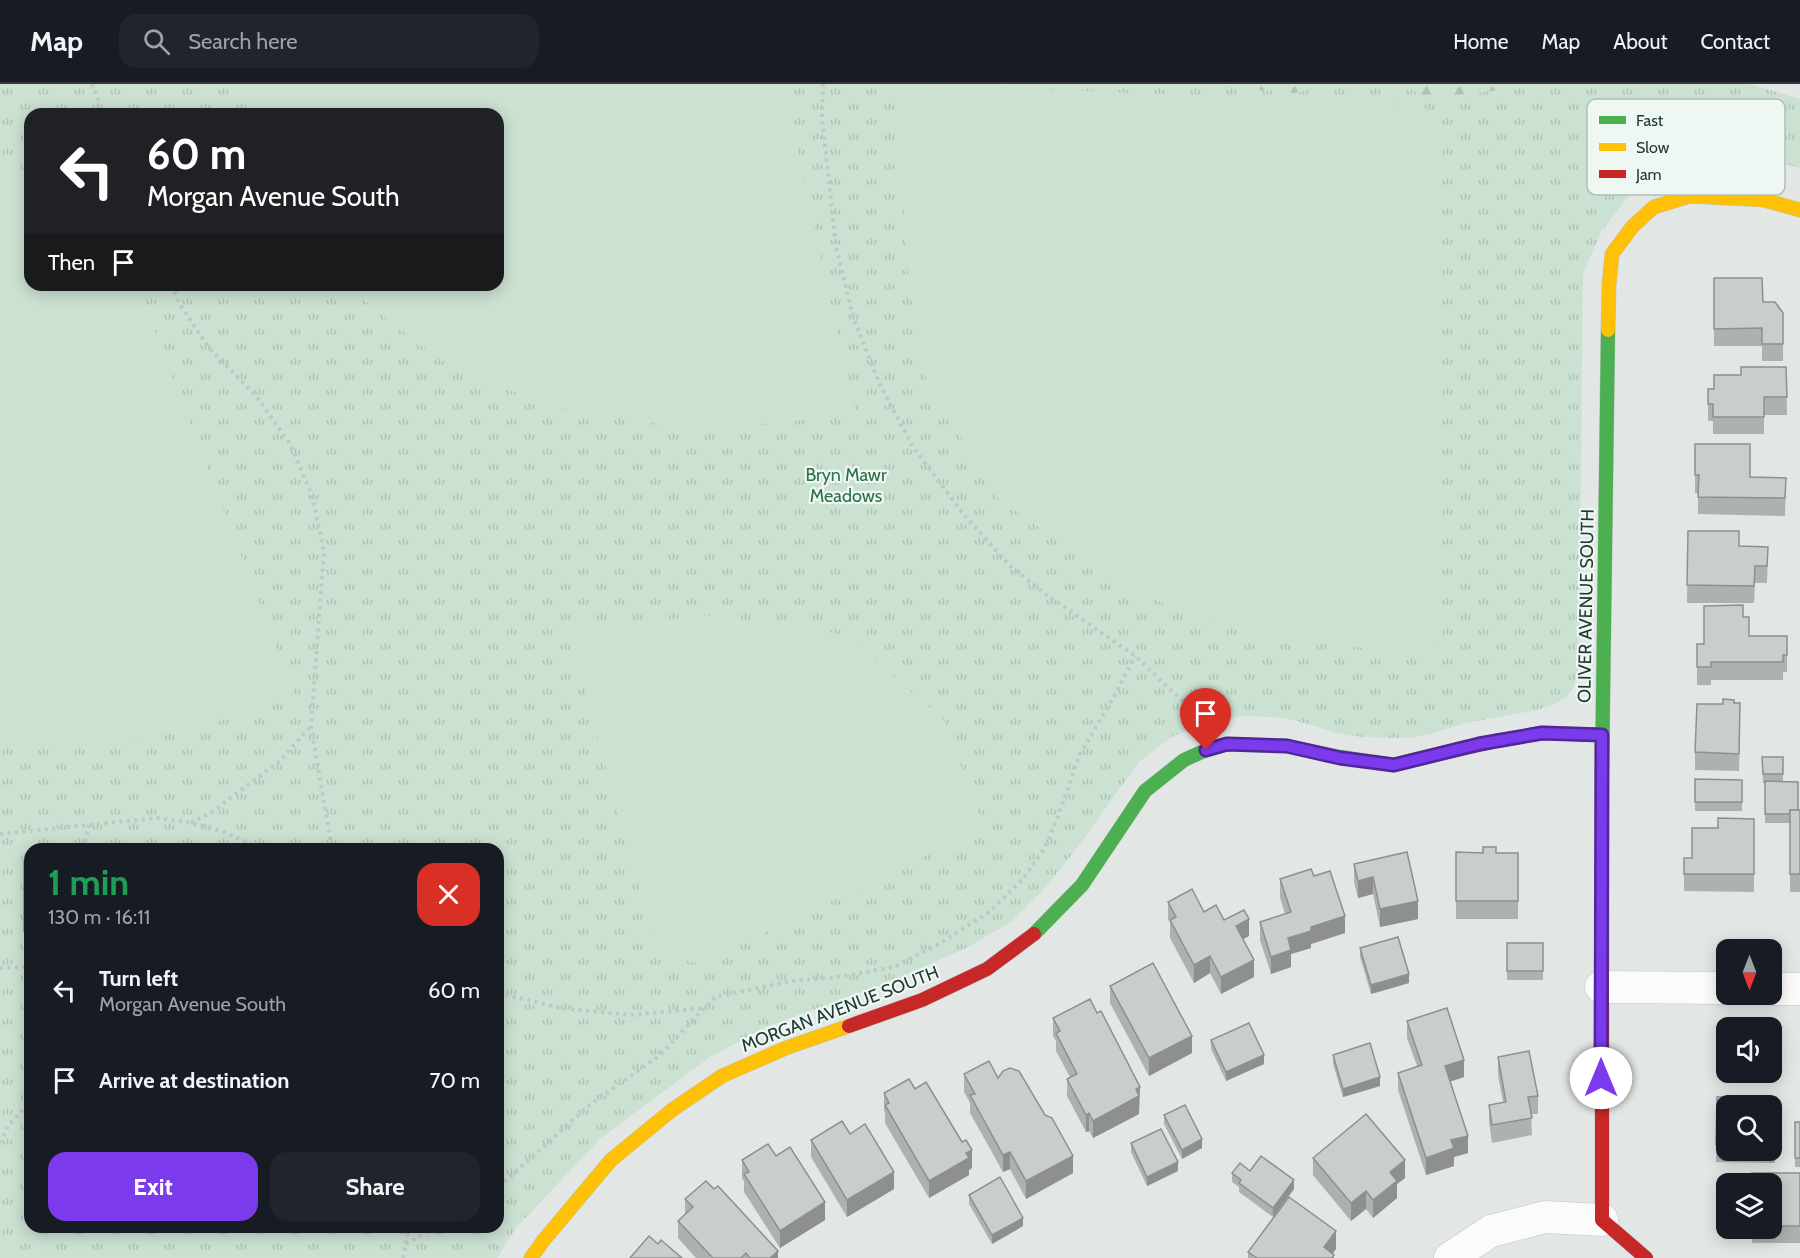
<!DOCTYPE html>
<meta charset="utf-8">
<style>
body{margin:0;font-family:Cabin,sans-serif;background:#20242c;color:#f1f3f6;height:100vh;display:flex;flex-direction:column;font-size:22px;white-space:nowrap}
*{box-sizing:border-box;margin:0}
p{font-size:20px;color:#9ea1a6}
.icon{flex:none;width:33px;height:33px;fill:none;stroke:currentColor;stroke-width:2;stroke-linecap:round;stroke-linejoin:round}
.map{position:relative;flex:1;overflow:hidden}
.sheet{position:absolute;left:24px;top:759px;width:480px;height:390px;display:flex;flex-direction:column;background:#171b24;border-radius:18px;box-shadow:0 3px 15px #0003}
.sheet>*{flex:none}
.banner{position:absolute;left:24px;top:24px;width:480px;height:183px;border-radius:18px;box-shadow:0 3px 15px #0003;background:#202124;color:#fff;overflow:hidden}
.needle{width:39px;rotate:180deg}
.buttons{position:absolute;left:1716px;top:855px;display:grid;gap:12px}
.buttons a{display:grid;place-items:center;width:66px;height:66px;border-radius:12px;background:#171b24;box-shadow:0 3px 15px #0003;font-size:30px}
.pin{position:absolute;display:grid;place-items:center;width:51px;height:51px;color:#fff;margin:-62px -26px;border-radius:50% 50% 50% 0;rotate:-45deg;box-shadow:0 0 6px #0007}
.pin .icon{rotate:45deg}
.me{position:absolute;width:66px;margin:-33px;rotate:0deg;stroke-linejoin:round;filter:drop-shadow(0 0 4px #0008)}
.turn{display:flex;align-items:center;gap:21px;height:126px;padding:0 24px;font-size:27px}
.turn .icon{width:78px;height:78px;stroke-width:2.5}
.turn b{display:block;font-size:42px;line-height:51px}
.then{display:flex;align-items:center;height:57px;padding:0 24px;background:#0003;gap:12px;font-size:22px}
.round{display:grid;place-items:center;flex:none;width:63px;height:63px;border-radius:18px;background:#20242c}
.head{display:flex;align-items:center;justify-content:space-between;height:102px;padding:0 24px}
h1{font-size:36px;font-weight:700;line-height:45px;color:#1e9e55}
.primary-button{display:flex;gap:12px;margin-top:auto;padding:12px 24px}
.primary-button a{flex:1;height:69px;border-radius:18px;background:#7c3aed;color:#fff;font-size:24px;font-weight:700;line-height:69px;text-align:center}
.primary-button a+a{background:#20242c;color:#f1f3f6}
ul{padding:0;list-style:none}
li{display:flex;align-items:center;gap:18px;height:90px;padding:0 24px}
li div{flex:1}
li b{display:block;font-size:22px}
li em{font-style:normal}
header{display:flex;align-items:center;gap:36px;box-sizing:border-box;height:84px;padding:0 30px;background:#171b24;border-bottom:2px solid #363941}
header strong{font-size:28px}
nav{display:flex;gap:33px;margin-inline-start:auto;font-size:21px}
.search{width:420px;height:54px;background:#20242c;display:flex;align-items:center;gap:15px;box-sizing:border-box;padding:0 21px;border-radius:18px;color:#9ea1a6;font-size:22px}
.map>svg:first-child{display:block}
.grass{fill:url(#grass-tufts);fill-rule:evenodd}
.forest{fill:url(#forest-firs)}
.garden{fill:#cbe1d2}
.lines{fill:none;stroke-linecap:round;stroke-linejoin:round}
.street-casing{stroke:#bfc4c2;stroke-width:33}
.fast-casing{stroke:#bec5c2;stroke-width:15}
.slow-casing{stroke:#bec5c2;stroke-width:15}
.jam-casing{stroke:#bec5c2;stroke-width:15}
.path{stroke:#bfc8c6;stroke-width:4;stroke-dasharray:3 4.5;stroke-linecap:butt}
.street{stroke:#fbfbfb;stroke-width:32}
.fast{stroke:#4caf50;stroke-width:14}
.slow{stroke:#ffc107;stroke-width:14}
.jam{stroke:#c62828;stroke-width:14}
.wall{fill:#adb1af;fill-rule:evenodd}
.shaded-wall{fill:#8d908f}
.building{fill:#c9cecc;stroke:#8d908f;stroke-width:1.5}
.route-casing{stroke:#51269a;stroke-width:15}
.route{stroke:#7c3aed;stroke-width:10}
.labels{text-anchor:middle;stroke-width:4.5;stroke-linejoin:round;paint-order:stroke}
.park-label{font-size:18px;fill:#2b7049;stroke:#eff7f3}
.street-label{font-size:18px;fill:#203a34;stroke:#eff7f3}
.key{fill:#eff7f3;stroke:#b1beba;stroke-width:1.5}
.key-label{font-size:16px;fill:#203a34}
</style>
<header>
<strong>Map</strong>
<div class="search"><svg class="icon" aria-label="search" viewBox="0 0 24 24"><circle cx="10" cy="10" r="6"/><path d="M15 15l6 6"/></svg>Search here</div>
<nav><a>Home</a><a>Map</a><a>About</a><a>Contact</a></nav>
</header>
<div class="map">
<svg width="1800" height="1174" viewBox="0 0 1800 1174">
<defs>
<pattern id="grass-tufts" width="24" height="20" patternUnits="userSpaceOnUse" patternTransform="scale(1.5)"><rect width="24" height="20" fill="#cbe1d2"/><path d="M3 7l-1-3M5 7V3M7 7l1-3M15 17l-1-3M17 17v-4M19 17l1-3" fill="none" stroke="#aec2b5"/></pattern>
<pattern id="forest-firs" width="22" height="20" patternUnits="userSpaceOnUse" patternTransform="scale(1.5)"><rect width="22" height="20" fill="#cbe1d2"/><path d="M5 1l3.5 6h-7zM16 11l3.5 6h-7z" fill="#aec2b5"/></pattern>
</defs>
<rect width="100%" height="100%" fill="#e2e7e5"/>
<path class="grass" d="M0,0H1750L1800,15V84L1749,71L1692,81L1670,87L1646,98L1627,114L1601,148L1583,189L1579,585L1574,602L1567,613L1553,621L1537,626L1466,639L1430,650L1409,654L1361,653L1337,649L1294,636L1275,633L1246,632L1221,635L1199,641L1170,654L1139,678L1080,760L1046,803L1011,838L970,862L895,896L766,943L710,973L601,1054L516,1144L497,1174H0ZM30,30H498V201H30ZM30,765H498V1143H30Z"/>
<g class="forest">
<polygon points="1200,0 1337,0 1294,9"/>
<polygon points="1397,0 1507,0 1493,7 1429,14"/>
</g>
<g class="garden">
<polygon points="250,0 782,0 856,331 698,346 546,322 437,274 356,210 350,201 498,201 498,30 260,30"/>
<polygon points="898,0 933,0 1423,22 1443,41 1434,571 1266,554 1132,508 997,414 921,285 906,176"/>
<path d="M30,84V201H137L294,609C268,619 242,629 216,638C147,660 71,663 0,656V96Z"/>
<polygon points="712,531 846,551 943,635 985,744 700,880 657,870 568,546"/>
</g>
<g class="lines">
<defs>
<g id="street">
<polyline points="1601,903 1726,904"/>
<polyline points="1772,905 1800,905"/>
<polyline points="1450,1174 1491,1147 1545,1133 1602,1136"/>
</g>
<g id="fast">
<polyline points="1034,850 1082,801 1145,707 1184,676 1206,666 1227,660 1287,662 1340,673 1393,681 1443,669"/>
<polyline points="1602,858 1602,690 1608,246"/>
</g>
<g id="slow">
<polyline points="1608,246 1609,201 1612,170 1633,142 1654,123 1690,112 1764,116 1800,126"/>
<polyline points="531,1174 543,1157 611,1076 672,1026 722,992 786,964 849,942"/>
</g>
<g id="jam">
<polyline points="1443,669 1496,657 1542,649 1602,651"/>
<polyline points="1602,858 1602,1136 1646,1174"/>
<polyline points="849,942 922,916 987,885 1034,850"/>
</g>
</defs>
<use href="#street" class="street-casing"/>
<use href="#fast" class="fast-casing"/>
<use href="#slow" class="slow-casing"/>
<use href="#jam" class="jam-casing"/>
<g class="path">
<polyline points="92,0 104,30"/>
<polyline points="823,0 822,34 836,163 853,233 880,301 913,363 965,432 1009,481 1044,509 1135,572 1192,626 1194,634"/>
<polyline points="172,201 180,221 209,264 256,312 290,360 312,411 324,468 311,642 332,765"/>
<polyline points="191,739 212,728 280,677 310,643"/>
<polyline points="0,750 158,734 191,739 224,748 262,765"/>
<polyline points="83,765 89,741"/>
<polyline points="0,884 30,883"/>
<polyline points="498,909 560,924 631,931 704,924"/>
<polyline points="0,1059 8,1042 30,1018"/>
<polyline points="498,1102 509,1094 588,1022 659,972 715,913 792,897 838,893 894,883 939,860 989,828 1022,796 1044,765 1057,735 1080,670 1116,609 1135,572"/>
<polyline points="406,1160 436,1143"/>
<polyline points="403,1174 409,1143"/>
</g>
<use href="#street" class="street"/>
<use href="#fast" class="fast"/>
<use href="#slow" class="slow"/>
<use href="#jam" class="jam"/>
</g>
<g class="wall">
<polygon points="1714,194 1763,218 1783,229 1783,277 1762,277 1762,262 1714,262"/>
<polygon points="1786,283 1787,331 1764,331 1764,350 1713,350 1713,337 1708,337 1708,305 1714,305 1741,291"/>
<polygon points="1695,360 1750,393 1786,394 1785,432 1698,430 1698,409 1695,409"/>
<polygon points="1688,447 1739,462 1768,463 1767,499 1755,499 1754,519 1687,519"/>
<polygon points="1743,533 1749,552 1787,552 1787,588 1783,588 1783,596 1711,596 1711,601 1697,601 1697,560 1704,560"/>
<polygon points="1734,619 1740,636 1739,687 1695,686 1695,668"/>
<polygon points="1762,673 1783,673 1783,698 1798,726 1800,726 1800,808 1790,808 1790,739 1765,739 1765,699 1763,699"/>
<polygon points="1695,695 1742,696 1742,727 1695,727"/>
<polygon points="1754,735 1754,808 1684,807 1684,774 1692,774"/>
<polygon points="1407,768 1418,835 1380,843 1373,810 1358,814 1354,798 1354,780"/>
<polygon points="1456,768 1518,769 1518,835 1456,835"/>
<rect x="24" y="777" width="6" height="88"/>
<polygon points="1314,792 1345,849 1311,860 1311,864 1291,870 1291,883 1271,890 1260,856 1260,838 1285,830 1280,813 1280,795"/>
<polygon points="1168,818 1204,828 1224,836 1249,852 1243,855 1254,893 1221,910 1210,889 1194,899 1170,854 1170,838 1168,835"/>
<rect x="1507" y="859" width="36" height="37"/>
<polygon points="1360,864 1409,899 1371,910 1360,873"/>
<polygon points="1110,902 1192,969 1149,992 1110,919"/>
<polygon points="1053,934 1140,1020 1139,1021 1139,1030 1093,1054 1089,1047 1086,1048 1067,1012 1067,995 1070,993 1056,967 1056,957 1053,952"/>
<polygon points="1407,937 1464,993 1450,998 1468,1069 1454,1073 1454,1082 1426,1091 1398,1006 1398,989 1417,982 1407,954"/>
<polygon points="1211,956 1264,980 1226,997 1211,965"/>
<polygon points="1333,971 1380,1002 1343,1013 1333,980"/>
<polygon points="1498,973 1538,1012 1538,1030 1531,1030 1532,1051 1492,1059 1489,1038 1489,1021 1503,1018 1498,991"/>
<polygon points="964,990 998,994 1073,1089 1026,1115 1010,1085 1003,1088 970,1029 970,1019 964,1008"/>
<polygon points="915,1005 972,1084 969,1086 969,1091 929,1114 885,1039 885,1029 884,1026 884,1009"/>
<path d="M1717,1013H1776L1775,1079L1716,1078ZM1726,1022H1772V1066H1726Z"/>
<polygon points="1164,1031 1202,1064 1182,1075 1164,1040"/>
<rect x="1795" y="1038" width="5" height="45"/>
<polygon points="850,1050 894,1105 847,1133 811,1073 811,1056"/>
<polygon points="1131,1059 1178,1087 1147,1102 1131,1068"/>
<polygon points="776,1072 825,1136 780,1164 744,1108 744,1097 742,1094 742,1076"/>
<polygon points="1313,1074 1405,1094 1397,1100 1397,1114 1373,1134 1366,1125 1351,1137 1313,1091"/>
<polygon points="1250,1087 1294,1105 1273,1133 1239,1108 1239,1103 1232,1098 1232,1089"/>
<polygon points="1800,1089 1800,1159 1752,1159 1752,1149 1747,1149 1747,1144 1772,1144 1772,1100 1752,1092"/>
<polygon points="969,1111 1023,1142 992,1160 969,1120"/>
<polygon points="685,1115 778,1174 696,1174 678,1154 678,1137 685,1130"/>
<polygon points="1336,1165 1333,1169 1334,1174 1248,1174 1248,1168"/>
</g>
<g class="shaded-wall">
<polygon points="1373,793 1373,810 1358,814 1358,797"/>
<polygon points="1418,817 1418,835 1380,843 1380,825"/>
<polygon points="1345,832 1345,849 1311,860 1311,864 1291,870 1291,883 1271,890 1271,873 1288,854 1311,843"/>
<polygon points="1249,835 1249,852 1236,859 1236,842"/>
<polygon points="1210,872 1210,889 1194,899 1194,881"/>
<polygon points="1254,876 1254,893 1221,910 1221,893"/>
<polygon points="1409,890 1409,899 1371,910 1371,901"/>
<polygon points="1192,952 1192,969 1149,992 1149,974"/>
<polygon points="1264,971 1264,980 1226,997 1226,988"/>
<polygon points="1464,976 1464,993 1445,999 1445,982"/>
<polygon points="1380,993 1380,1002 1343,1013 1343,1005"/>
<polygon points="1140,1003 1139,1030 1093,1054 1093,1037"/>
<polygon points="1089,1029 1089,1047 1086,1048 1086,1031"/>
<polygon points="1468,1052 1468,1069 1454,1073 1454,1082 1426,1091 1426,1074 1451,1056"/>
<polygon points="1202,1055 1202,1064 1182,1075 1182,1066"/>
<polygon points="972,1066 972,1084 969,1086 969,1091 929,1114 929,1097"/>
<polygon points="1010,1068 1010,1085 1003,1088 1003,1071"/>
<polygon points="1073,1072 1073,1089 1026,1115 1026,1097"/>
<polygon points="1405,1076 1405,1094 1397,1100 1397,1114 1373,1134 1373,1116 1390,1088"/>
<polygon points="1178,1078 1178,1087 1147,1102 1147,1093"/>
<polygon points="894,1088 894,1105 847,1133 847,1116"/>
<polygon points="1294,1096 1294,1105 1273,1133 1273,1124"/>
<polygon points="1366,1107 1366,1125 1351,1137 1351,1119"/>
<polygon points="825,1118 825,1136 780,1164 780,1147"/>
<polygon points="1023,1134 1023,1142 992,1160 992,1151"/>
<polygon points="1336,1147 1336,1165 1329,1174 1324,1163"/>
<polygon points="778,1167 778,1174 770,1174"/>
</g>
<g class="building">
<polygon points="1714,194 1762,194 1763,218 1775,218 1783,229 1783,260 1762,260 1762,244 1714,245"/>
<polygon points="1741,283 1786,283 1787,313 1764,313 1764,333 1713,333 1713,320 1708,320 1708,305 1714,305 1714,291 1741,291"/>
<polygon points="1695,360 1750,360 1750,393 1786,394 1785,414 1698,413 1699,391 1695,391"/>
<polygon points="1688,447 1739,447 1739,462 1768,463 1767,482 1755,482 1754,502 1687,501"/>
<polygon points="1743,521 1743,533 1749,533 1749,552 1787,552 1787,571 1783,571 1783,578 1711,578 1711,583 1697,583 1697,560 1704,560 1704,522"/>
<polygon points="1723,615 1734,616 1734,619 1740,619 1739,670 1695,668 1697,620 1723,620"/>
<polygon points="1762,673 1783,673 1783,690 1763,690"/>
<polygon points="1695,695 1742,696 1742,718 1695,718"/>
<polygon points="1765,697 1798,698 1798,726 1790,726 1790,730 1765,730"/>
<rect x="1790" y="726" width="10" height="64"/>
<polygon points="1718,734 1754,735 1754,790 1684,790 1684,774 1692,774 1692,744 1718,744"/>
<polygon points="1483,763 1496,763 1496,769 1518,769 1518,817 1456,817 1456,768 1483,769"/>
<polygon points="1407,768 1418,817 1380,825 1373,793 1358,797 1354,780"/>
<rect x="24" y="777" width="6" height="70"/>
<polygon points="1311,785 1314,792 1330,787 1345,832 1311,843 1311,847 1288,854 1291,866 1271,873 1260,838 1291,828 1280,795"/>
<polygon points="1192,805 1204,828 1216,821 1224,836 1244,826 1249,835 1236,842 1254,876 1221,893 1210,872 1194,881 1170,836 1176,833 1168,818"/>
<polygon points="1398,853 1409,890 1371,901 1360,864"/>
<rect x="1507" y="859" width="36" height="28"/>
<polygon points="1153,879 1192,952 1149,974 1110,902"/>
<polygon points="1090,915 1097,929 1101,927 1140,1003 1136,1005 1139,1012 1093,1037 1089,1029 1086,1031 1067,995 1077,990 1056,949 1060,947 1053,934"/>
<polygon points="1447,924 1464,976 1445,982 1468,1052 1451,1056 1454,1064 1426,1074 1398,989 1422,981 1407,937"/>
<polygon points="1249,939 1264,971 1226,988 1211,956"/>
<polygon points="1370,959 1380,993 1343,1005 1333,971"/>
<polygon points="1529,967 1538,1012 1528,1013 1532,1034 1492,1041 1489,1021 1506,1018 1498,973"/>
<polygon points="989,977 998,994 1003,987 1010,984 1019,987 1045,1031 1052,1034 1073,1072 1026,1097 1010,1068 1003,1071 970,1011 975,1010 964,990"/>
<polygon points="909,995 915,1005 926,998 962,1058 966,1056 972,1066 966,1069 969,1074 929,1097 885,1021 889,1019 884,1009"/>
<polygon points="1717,1013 1776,1013 1775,1061 1772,1061 1772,1022 1726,1022 1726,1061 1716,1061"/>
<polygon points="1185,1021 1202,1055 1182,1066 1164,1031"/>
<polygon points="1366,1030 1405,1076 1390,1088 1397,1097 1373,1116 1366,1107 1351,1119 1313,1074"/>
<polygon points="842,1037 850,1050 865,1040 894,1088 847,1116 811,1056"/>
<rect x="1795" y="1038" width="5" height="36"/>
<polygon points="1161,1045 1178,1078 1147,1093 1131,1059"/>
<polygon points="768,1060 776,1072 790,1063 825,1118 780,1147 744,1090 749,1088 742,1076"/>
<polygon points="1261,1072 1294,1096 1273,1124 1239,1099 1241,1096 1232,1089 1240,1079 1250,1087"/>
<polygon points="1752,1089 1800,1089 1800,1142 1772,1142 1772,1100 1740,1100 1740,1092 1752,1092"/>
<polygon points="1000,1093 1023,1134 992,1151 969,1111"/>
<polygon points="706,1097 714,1105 718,1102 778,1167 770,1174 750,1174 746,1169 741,1174 713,1174 678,1137 693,1123 685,1115"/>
<polygon points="1289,1113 1336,1147 1324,1163 1334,1171 1332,1174 1257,1174 1248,1168"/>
<polygon points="649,1152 658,1160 661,1156 682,1174 630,1174"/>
</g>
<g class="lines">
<defs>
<polyline id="route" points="1206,666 1227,660 1287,662 1340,674 1394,681 1479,660 1542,649 1602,651 1601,994"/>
</defs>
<use href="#route" class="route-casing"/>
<use href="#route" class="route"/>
</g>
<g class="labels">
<g class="park-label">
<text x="846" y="397">Bryn Mawr<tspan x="846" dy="21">Meadows</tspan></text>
</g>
<g class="street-label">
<text transform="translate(1586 522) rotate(-89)" y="6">OLIVER AVENUE SOUTH</text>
<text transform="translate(840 925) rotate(-21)" y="6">MORGAN AVENUE SOUTH</text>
</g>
</g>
<rect x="1587" y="15" width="198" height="96" rx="9" class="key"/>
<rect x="1599" y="32" width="27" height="8" fill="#4caf50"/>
<rect x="1599" y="59" width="27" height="8" fill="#ffc107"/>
<rect x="1599" y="86" width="27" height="8" fill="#c62828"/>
<g class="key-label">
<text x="1636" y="42">Fast</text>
<text x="1636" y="69">Slow</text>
<text x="1636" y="96">Jam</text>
</g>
</svg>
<div class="buttons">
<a><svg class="needle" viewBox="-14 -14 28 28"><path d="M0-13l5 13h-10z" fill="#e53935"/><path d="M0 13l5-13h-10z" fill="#9ea1a6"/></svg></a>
<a><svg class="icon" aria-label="sound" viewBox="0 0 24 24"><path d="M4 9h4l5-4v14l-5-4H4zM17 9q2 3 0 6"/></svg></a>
<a><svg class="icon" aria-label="search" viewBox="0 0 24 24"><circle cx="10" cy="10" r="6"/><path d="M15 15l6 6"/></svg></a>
<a><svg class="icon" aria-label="layers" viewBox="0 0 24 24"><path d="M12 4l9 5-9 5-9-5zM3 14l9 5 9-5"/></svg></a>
</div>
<div class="pin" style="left:1206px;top:666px;background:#d93025"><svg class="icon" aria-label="arrive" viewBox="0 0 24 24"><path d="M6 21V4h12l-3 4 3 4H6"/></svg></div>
<svg class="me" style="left:1601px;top:994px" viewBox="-20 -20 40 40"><circle r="19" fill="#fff"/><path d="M0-13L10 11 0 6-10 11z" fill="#7c3aed"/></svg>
<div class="banner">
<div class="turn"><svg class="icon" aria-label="left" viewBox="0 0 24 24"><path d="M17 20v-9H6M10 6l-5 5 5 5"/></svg><div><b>60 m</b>Morgan Avenue South</div></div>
<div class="then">Then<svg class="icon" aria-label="arrive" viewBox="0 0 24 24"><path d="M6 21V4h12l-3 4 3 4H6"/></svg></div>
</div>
<section class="sheet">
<div class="head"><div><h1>1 min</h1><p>130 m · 16:11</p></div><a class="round" style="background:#d93025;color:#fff"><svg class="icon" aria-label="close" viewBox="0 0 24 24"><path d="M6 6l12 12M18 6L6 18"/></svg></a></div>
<ul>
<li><svg class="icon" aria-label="left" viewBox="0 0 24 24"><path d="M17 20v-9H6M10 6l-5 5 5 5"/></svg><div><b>Turn left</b><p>Morgan Avenue South</p></div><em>60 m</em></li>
<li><svg class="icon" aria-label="arrive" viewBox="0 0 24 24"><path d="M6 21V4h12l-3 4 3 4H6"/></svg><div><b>Arrive at destination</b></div><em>70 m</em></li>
</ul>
<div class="primary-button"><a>Exit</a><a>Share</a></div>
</section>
</div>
